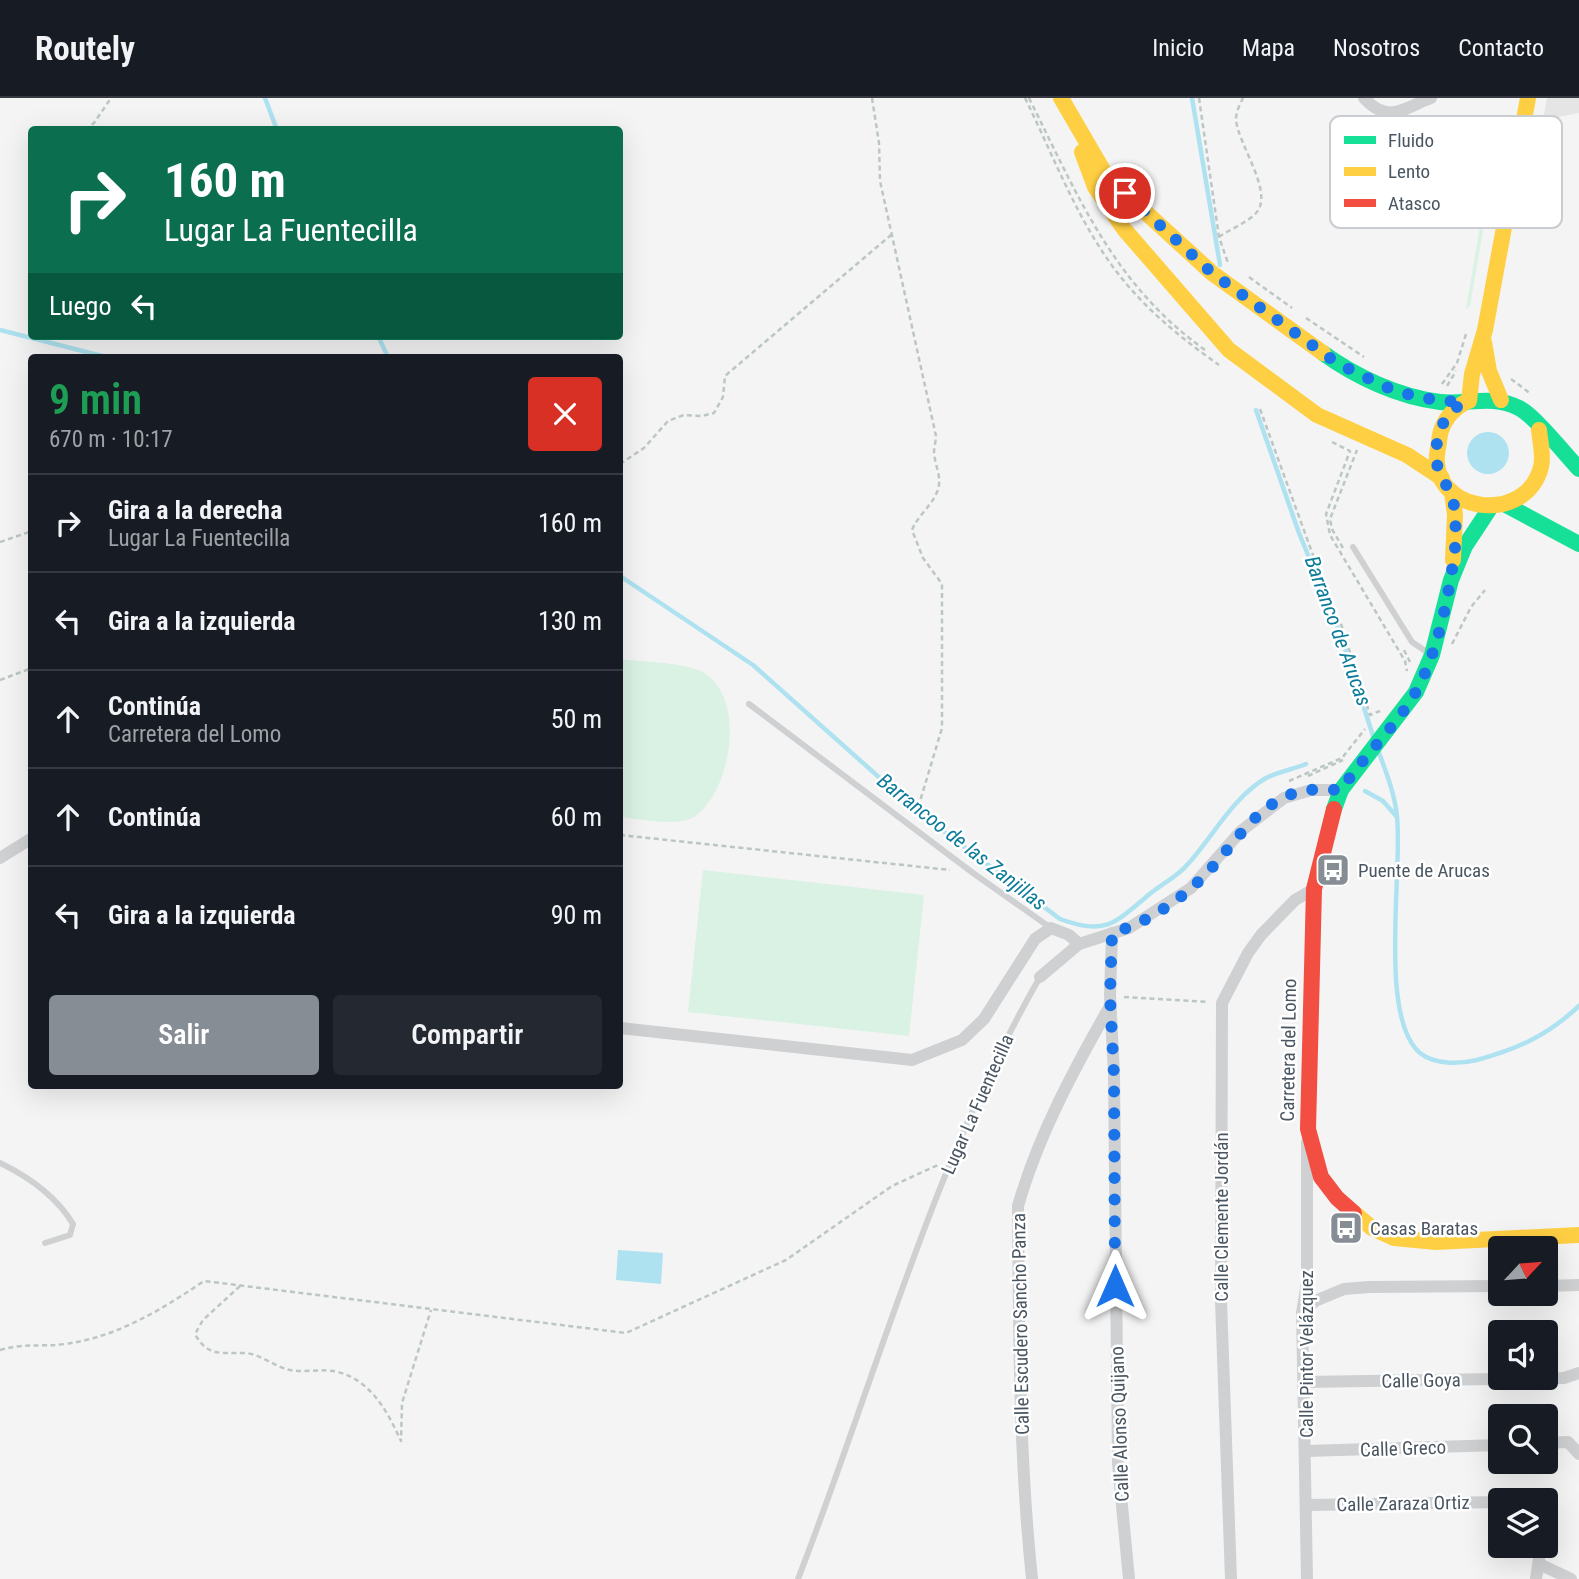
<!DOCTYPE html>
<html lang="es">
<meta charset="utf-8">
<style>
body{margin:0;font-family:"Roboto Condensed",sans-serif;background:#242831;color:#f1f3f6;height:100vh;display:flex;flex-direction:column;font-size:26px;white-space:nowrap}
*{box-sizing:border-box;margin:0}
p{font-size:23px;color:#9ea1a6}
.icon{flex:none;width:38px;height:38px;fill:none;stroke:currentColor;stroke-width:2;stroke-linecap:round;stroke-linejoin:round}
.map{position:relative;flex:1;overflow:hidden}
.panel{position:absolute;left:28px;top:256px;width:595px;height:735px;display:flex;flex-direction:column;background:#171b24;border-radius:7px;box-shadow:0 7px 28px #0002}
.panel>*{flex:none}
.hud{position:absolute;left:28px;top:28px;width:595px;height:214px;border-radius:7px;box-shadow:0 7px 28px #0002;background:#0b6e4f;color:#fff;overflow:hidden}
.needle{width:46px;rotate:64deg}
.buttons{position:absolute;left:1488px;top:1138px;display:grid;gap:14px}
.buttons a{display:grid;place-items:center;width:70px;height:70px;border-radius:7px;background:#171b24;box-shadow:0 7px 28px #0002;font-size:35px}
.pin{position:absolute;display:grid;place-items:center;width:60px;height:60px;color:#fff;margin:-30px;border:4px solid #fff;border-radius:50%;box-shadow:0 2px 7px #0007}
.me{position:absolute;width:77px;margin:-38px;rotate:0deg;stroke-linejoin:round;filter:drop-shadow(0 0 5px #0008)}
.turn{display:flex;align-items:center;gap:24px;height:147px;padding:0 21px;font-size:32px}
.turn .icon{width:91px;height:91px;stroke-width:2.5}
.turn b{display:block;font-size:49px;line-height:60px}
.then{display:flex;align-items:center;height:66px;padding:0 21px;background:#0003;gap:14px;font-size:26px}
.round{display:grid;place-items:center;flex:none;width:74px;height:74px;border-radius:7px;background:#242831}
.head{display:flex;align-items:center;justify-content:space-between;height:119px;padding:0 21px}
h1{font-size:42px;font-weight:600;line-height:52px;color:#1e9e55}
.button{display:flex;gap:14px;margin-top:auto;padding:14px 21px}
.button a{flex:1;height:80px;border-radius:7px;background:#868d94;color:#fff;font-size:28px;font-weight:600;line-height:80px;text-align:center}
.button a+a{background:#242831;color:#f1f3f6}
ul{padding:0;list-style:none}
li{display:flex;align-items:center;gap:21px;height:98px;padding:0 21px;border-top:2px solid #363941}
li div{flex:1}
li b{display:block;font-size:26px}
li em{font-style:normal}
header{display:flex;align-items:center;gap:42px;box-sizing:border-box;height:98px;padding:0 35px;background:#171b24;border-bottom:2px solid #363941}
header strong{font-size:33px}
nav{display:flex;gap:38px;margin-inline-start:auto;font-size:24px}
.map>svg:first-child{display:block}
.education{fill:#e6e5e6}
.green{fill:#d9f2e3}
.water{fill:#aee2f0}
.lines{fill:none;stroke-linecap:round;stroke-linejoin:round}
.stream{stroke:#aee2f0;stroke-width:4.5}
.path{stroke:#bcc7c4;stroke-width:2.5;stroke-dasharray:5 3.5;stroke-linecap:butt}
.lane{stroke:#ced0d2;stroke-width:6}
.street{stroke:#ced0d2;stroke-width:12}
.fast{stroke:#16e098;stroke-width:16}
.slow{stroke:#ffcf43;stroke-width:16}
.jam{stroke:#f24e42;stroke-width:16}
.route{stroke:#1a73e8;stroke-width:12;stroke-dasharray:0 21.6}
.labels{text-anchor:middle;stroke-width:5;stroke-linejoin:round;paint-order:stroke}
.poi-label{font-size:19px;fill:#4a5661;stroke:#fff;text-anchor:start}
.street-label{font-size:19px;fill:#4a5661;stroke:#fff}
.water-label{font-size:21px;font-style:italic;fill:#0c7c9b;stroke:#fff}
.key{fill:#fff;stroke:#c9ccd0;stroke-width:2}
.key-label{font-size:19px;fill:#4a5661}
</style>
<header>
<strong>Routely</strong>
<nav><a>Inicio</a><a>Mapa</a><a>Nosotros</a><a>Contacto</a></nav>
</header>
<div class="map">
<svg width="1579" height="1481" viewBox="0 0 1579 1481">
<rect width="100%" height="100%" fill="#f4f4f4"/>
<polygon class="education" points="1547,0 1579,0 1579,15 1543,22"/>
<g class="green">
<polygon points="1424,17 1513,22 1493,123 1481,123 1484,127 1470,208 1466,211 1481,123 1416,118"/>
<path d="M620,561C642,564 686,564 704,575C747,601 731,694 694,719C677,729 639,721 620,719Z"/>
<polygon points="703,772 924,797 909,938 688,914"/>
</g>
<g class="water">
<circle cx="1488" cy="355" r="21"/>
<polygon points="618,1152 663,1155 661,1186 616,1182"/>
</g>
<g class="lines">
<g class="stream">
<polyline points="265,0 277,32"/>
<polyline points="1192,0 1220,167"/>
<polyline points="0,232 106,259"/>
<polyline points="378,238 388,259"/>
<polyline points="1256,312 1299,435 1340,535 1374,641"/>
<path d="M620,478L753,567L918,714L1060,821C1103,837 1113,827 1145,800C1158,788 1176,780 1187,767C1213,739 1232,700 1266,680C1278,674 1294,671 1306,666"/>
<path d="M1378,652C1386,674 1395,696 1397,719C1403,773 1378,919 1420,955C1435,967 1460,966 1477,962C1518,951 1548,937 1579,908"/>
<polyline points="1365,693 1383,703 1397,719"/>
</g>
<g class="path">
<path d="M872,0L879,45L880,83L936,338C936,343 934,349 934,355C935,368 943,381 937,394C931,409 918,417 912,432L923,460L942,486V630L915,720"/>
<path d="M1025,0C1055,61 1080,130 1124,183C1151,216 1185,243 1219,267"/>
<path d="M1029,0C1078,98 1113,186 1205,252"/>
<polyline points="1199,0 1219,139 1228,165"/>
<polyline points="85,32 94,25 111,0"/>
<path d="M1219,139C1230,131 1247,125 1256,115C1275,95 1237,45 1236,21C1236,14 1240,6 1243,0"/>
<polyline points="1249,179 1292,210"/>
<polyline points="1306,220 1364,259"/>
<polyline points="1511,281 1531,296"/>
<polyline points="1442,286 1457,265 1466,236"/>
<polyline points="1447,288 1456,273"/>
<polyline points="1260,311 1318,471 1340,523 1370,617 1380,613"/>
<polyline points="1332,344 1350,353 1326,416 1330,437 1405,563 1407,573"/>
<polyline points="620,366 644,350 668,323 684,317 702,318 714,315 723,299 725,278 891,137"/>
<polyline points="0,444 32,433"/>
<polyline points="1343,450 1332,431 1330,421 1357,352"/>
<polyline points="1452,546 1471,509 1485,492"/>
<polyline points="1404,552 1410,564"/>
<polyline points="0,582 32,570"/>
<polyline points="1308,678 1343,662"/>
<polyline points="1289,683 1342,660 1365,631"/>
<polyline points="620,737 950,772"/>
<polyline points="1124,899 1208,904"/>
<path d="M240,1188L203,1222L195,1236C208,1260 222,1254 245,1255C261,1256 275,1269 290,1272C306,1275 323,1270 338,1274C372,1283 388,1315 401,1343L402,1305L431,1212"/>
<path d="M0,1252C25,1245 41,1249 65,1246C117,1239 161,1212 204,1183L626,1235L786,1162L892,1088L940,1066"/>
</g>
<g class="lane">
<polyline points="1353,449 1412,544 1430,556"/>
<polyline points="749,606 973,775 1051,830"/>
<path d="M0,1065C29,1079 56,1098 73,1126L70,1137L45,1145"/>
<path d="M798,1481C876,1280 932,1067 1040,879"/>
</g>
<g class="street">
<path d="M1364,0C1388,26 1402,11 1431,0"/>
<polyline points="0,760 32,740"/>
<polyline points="1112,835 1110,898 1114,977 1118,1366 1129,1481"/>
<polyline points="1040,879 1079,846 1129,830 1191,790 1241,733 1284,700 1311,692 1341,692"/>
<polyline points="620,930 912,962 962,942 984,921 1035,841 1051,830 1069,837 1079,846"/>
<polyline points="1307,1044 1307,1184 1302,1215 1307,1481"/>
<polyline points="1545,1188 1579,1187"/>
<polyline points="1302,1215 1315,1203 1344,1191 1369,1189 1500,1188"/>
<polyline points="1304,1284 1564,1280 1579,1275"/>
<polyline points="1545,1345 1568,1344 1579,1356"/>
<polyline points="1306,1353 1500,1347"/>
<polyline points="1307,1407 1500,1404"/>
<polyline points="1539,1466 1571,1481"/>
<path d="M1032,1481C1019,1357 1019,1233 1018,1108C1038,1038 1074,971 1110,908"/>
<polyline points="1231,1481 1221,1203 1222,905 1248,855 1261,837 1295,802 1314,791"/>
<polyline points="1536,1481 1541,1447"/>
</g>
<g class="fast">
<path d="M1323,255C1356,279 1399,299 1440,304C1469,307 1491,296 1519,310C1535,318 1565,356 1579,371"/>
<polyline points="1506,407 1579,446"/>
<polyline points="1334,711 1341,692 1416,594 1432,557 1451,482 1465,448 1490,410"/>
</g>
<g class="slow">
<polyline points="1061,0 1107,79 1212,175 1323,255"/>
<polyline points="1082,54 1095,89 1124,131 1229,252 1317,317 1407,357 1442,380"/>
<polyline points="1484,244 1489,273 1501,302"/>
<polyline points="1469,303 1472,276 1485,232 1528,0"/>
<path d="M1464,305C1450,313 1440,327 1439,344C1438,350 1436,358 1437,365C1440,415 1526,426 1541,369C1544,359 1540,343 1539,332"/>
<polyline points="1452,394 1455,417 1453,462"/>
<polyline points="1354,1115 1372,1130 1394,1140 1436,1144 1579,1137"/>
</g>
<polyline class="jam" points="1334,711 1314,791 1308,1031 1321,1079 1337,1100 1354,1115"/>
</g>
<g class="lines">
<path class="route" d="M1115,1188L1114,978L1110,898L1112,835C1147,825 1182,801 1207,775C1234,747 1257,705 1298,694C1312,690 1327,692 1341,692C1361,662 1387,637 1407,608C1436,567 1449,499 1455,450C1456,433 1456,414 1452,397C1450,390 1444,386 1441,379C1430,355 1438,316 1464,305L1416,299L1386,289L1337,265L1212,175L1125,95"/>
</g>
<defs>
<symbol id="bus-square" viewBox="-11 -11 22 22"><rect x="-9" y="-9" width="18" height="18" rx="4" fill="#868d94" stroke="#fff"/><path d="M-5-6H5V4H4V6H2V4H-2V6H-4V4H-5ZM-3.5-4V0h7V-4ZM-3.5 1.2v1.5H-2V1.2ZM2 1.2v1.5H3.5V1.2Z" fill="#fff"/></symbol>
</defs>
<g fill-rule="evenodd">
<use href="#bus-square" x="1314" y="753" width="38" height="38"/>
<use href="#bus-square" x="1327" y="1111" width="38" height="38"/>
</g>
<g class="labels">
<g class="poi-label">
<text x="1358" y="779">Puente de Arucas</text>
<text x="1370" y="1137">Casas Baratas</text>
</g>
<g class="street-label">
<text transform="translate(1288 952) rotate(-89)" y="7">Carretera del Lomo</text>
<text transform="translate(977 1006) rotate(-66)" y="7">Lugar La Fuentecilla</text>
<text transform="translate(1221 1119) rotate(-90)" y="7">Calle Clemente Jordán</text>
<text transform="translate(1020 1226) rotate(-91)" y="7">Calle Escudero Sancho Panza</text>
<text transform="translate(1306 1256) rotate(-90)" y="7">Calle Pintor Velázquez</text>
<text transform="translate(1421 1282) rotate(-1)" y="7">Calle Goya</text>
<text transform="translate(1119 1326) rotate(-92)" y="7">Calle Alonso Quijano</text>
<text transform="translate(1403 1350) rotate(-2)" y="7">Calle Greco</text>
<text transform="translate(1403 1405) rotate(-1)" y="7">Calle Zaraza Ortiz</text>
</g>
<g class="water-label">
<text transform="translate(1338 533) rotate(70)" y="7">Barranco de Arucas</text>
<text transform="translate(962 744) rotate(38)" y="7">Barrancoo de las Zanjillas</text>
</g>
</g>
<rect x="1330" y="18" width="232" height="112" rx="10" class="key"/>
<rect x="1344" y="38" width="32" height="8" fill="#16e098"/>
<rect x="1344" y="69" width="32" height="9" fill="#ffcf43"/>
<rect x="1344" y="101" width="32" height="8" fill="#f24e42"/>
<g class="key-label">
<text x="1388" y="49">Fluido</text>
<text x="1388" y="80">Lento</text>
<text x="1388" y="112">Atasco</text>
</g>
</svg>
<div class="buttons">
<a><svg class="needle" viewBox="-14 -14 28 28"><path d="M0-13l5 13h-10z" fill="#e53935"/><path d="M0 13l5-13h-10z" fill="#9ea1a6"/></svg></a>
<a><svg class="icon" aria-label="sound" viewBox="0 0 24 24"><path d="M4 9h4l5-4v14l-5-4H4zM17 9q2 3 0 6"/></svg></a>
<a><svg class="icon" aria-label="search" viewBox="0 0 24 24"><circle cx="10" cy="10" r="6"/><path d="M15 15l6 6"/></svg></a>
<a><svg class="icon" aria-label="layers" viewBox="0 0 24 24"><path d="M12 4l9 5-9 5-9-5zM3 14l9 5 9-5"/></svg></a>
</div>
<div class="pin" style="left:1125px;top:95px;background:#d93025"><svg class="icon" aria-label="arrive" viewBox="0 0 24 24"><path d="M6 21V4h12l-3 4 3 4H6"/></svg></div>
<svg class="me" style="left:1115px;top:1188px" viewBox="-20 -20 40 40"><path d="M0-17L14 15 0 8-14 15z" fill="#1a73e8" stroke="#fff" stroke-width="4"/></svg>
<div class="hud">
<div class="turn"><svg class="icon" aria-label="right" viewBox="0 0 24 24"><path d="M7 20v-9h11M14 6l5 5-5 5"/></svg><div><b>160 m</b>Lugar La Fuentecilla</div></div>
<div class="then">Luego<svg class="icon" aria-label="left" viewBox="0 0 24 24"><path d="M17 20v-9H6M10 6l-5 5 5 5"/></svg></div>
</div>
<section class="panel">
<div class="head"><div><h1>9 min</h1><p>670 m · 10:17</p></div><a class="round" style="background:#d93025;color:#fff"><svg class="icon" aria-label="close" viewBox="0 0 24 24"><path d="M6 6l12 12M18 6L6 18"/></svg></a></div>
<ul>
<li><svg class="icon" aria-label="right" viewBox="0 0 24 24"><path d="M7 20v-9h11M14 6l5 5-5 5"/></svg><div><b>Gira a la derecha</b><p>Lugar La Fuentecilla</p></div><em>160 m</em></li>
<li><svg class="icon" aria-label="left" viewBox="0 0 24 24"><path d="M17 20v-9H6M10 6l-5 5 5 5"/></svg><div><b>Gira a la izquierda</b></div><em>130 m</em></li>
<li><svg class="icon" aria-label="ahead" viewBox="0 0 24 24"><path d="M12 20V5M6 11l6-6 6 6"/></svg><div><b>Continúa</b><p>Carretera del Lomo</p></div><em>50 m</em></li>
<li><svg class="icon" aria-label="ahead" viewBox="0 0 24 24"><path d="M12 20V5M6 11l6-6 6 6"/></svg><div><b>Continúa</b></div><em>60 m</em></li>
<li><svg class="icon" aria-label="left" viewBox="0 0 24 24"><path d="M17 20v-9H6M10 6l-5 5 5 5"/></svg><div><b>Gira a la izquierda</b></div><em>90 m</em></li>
</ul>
<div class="button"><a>Salir</a><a>Compartir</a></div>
</section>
</div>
